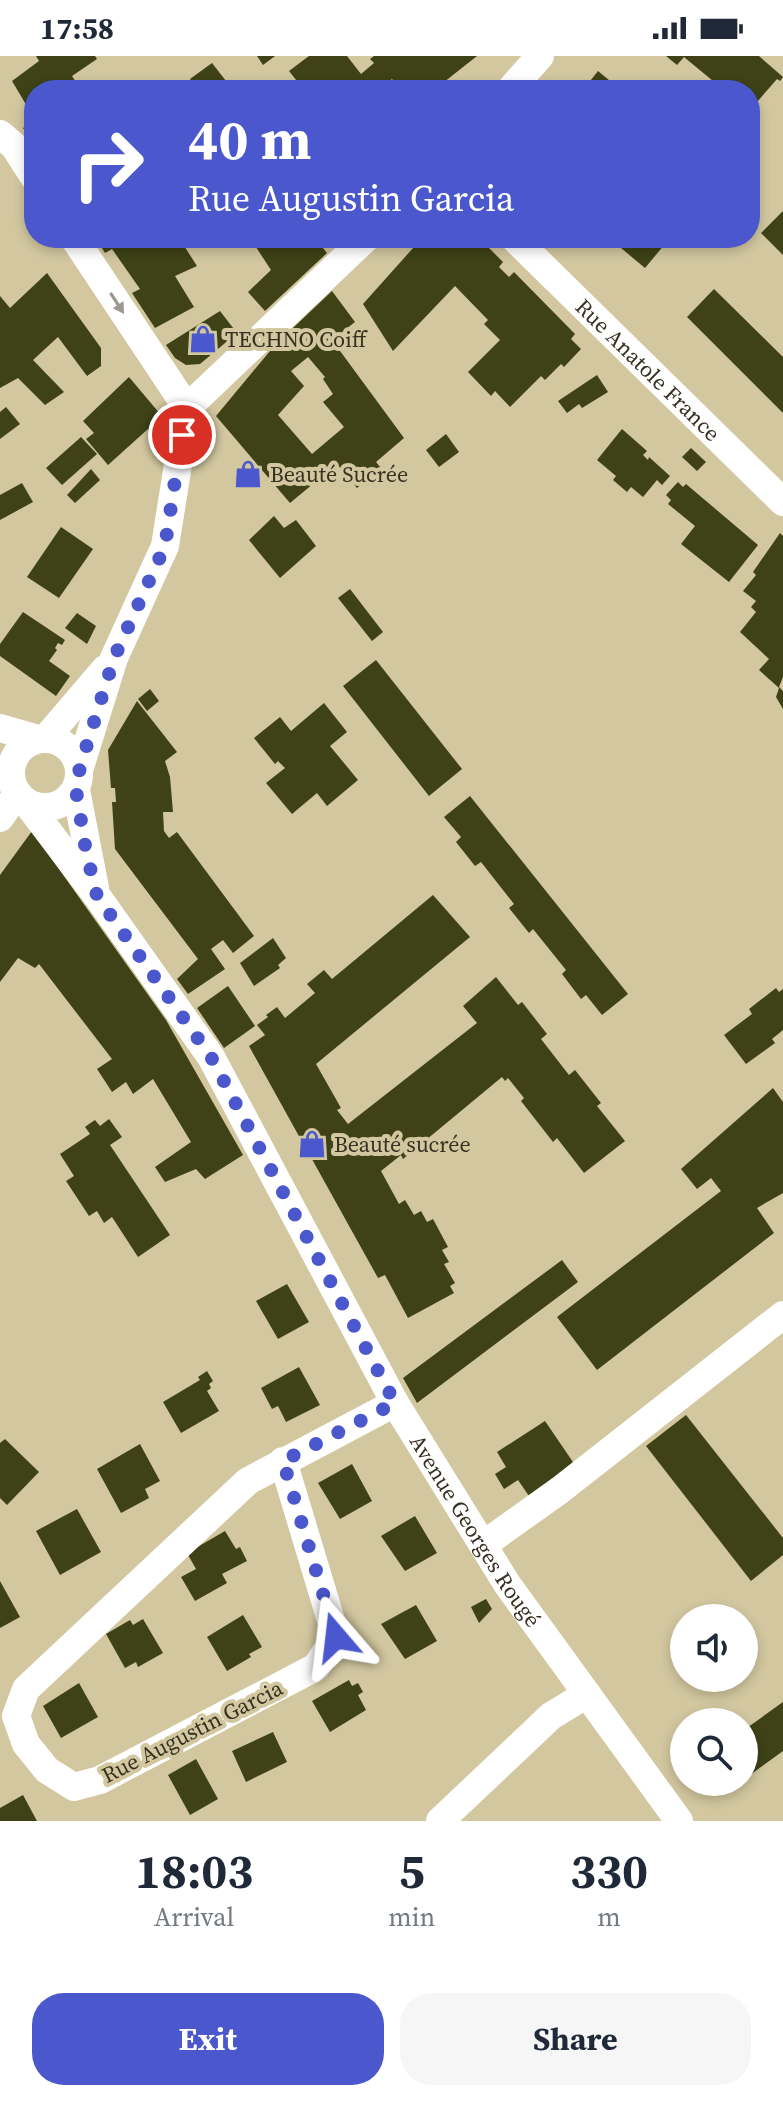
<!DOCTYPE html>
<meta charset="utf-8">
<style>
body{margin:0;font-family:"Source Serif 4",serif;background:#f6f6f7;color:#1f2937;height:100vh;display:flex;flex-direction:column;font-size:30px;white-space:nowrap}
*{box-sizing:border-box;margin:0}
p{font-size:26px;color:#747a83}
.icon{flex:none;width:44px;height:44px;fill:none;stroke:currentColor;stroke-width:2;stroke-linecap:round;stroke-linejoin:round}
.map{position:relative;height:1765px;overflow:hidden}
.sheet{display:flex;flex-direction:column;background:#fff;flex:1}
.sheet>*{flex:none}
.hud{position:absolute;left:24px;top:24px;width:736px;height:168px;border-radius:32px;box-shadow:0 4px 12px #0003;background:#4a57cd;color:#fff;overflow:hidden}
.fabs{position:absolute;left:670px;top:1548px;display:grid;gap:16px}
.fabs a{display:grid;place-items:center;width:88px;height:88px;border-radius:50%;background:#fff;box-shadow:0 4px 12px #0003;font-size:40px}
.pin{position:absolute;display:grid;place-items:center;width:68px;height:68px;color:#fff;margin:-34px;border:4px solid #fff;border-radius:50%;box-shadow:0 2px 8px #0007}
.me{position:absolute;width:88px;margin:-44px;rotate:343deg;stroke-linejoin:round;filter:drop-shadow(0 0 6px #0008)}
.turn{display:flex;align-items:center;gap:28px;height:168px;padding:0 32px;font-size:36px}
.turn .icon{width:104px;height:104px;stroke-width:2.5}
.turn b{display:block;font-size:56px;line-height:68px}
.eta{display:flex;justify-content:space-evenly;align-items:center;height:136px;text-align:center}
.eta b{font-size:48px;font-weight:700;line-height:56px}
.action{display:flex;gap:16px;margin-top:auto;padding:16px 32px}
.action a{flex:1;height:92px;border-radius:32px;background:#4a57cd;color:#fff;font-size:32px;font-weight:700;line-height:92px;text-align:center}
.action a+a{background:#f6f6f7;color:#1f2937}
.status{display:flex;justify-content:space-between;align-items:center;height:56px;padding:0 40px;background:#fff;direction:ltr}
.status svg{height:22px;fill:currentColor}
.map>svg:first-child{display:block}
.building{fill:#3e4216;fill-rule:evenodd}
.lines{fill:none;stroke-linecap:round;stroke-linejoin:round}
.minor{stroke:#fff;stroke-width:28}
.oneway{fill:#9a9890}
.route{stroke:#4a57cd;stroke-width:14;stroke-dasharray:0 25.2}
.labels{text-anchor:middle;stroke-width:8;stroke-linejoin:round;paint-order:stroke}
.poi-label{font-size:22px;fill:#363121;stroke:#d2c79f;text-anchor:start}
.street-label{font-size:22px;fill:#363121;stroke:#d2c79f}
</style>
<div class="status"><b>17:58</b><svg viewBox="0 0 49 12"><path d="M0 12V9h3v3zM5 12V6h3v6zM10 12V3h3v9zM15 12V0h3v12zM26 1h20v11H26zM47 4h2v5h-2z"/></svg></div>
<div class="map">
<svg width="783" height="1765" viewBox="0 0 783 1765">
<rect width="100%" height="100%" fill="#d2c79f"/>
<g class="building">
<polygon points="36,0 95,0 97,3 72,20 81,34 34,34 34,62 12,25 39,5"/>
<polygon points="257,0 275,0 263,9"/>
<polygon points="309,0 347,0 361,18 374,7 370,3 374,0 477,0 434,34 393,34 398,31 392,23 378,34 304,34 289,15"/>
<polygon points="666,0 759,0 783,21 780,25 777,23 750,54 750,34 706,34 713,25 684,1 677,9"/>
<polygon points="212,7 233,34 198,34 190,23"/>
<polygon points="598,15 621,34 583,34"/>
<polygon points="34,65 34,88 23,72"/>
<polygon points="783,155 783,199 761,177"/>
<polygon points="96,182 179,182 197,210 175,220 194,251 155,272 132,237 140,233 112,193 105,197"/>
<polygon points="250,182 315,182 327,197 265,255 248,236 271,214"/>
<polygon points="422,182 479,182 503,206 499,211 509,221 514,216 575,278 571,283 581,293 564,311 561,308 545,324 541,320 510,351 495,335 491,340 468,316 500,284 484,268 488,264 455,230 393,295 363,248"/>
<polygon points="609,182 670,182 645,212"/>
<polygon points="47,217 101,292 101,310 87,320 58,281 33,304 64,336 45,349 18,322 0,332 0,240 10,252"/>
<polygon points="714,233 783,301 783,357 687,261"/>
<path d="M332,235L355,266L332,284L404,382L376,406L381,412L357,432L337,408L290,447L216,360L275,289ZM308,301L325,321L323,323L333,338L323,346L344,371L312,398L278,359L304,330L291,315Z"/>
<polygon points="220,255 237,277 200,308 186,309 175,302 166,289"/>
<polygon points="597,319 608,336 582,352 579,348 567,357 558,345"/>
<polygon points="129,321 166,365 152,379 148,373 108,409 86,383 94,377 83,365"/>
<polygon points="6,351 20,368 0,383 0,356"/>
<polygon points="622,373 647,395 643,399 648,404 649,401 670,420 662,429 657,424 643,441 631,431 627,436 613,424 616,420 597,404"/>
<polygon points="446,378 459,396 439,411 426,394"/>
<polygon points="81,381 97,398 62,429 46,412"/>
<polygon points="691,392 706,406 697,415 682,401"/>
<polygon points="91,413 100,424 75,447 67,439"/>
<polygon points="678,426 683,431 686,428 758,489 729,526 681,488 695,470 668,448 671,444 666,439"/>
<polygon points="22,427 33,446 0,464 0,439"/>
<polygon points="274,460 284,472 296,464 316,490 280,522 249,484"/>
<polygon points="61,471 93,493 59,542 27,521"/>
<polygon points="780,477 783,480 783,621 779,631 783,635 783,653 776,641 779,632 759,614 769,603 740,576 756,556 751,551 756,545 743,535 756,519 753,516"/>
<polygon points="350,533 383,576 372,585 338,542"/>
<polygon points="23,556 65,584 62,589 58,587 55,592 57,594 49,605 70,620 56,640 0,600 0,588"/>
<polygon points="77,557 96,570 87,588 65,572"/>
<polygon points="376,604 462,713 429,740 343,630"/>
<polygon points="150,633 159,645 147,655 138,643"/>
<polygon points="137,645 177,696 165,705 170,721 173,756 163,756 164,775 169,782 177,776 254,880 233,897 223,884 211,893 225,913 188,938 177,923 198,903 115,793 112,746 116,746 115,732 111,732 108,694"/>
<polygon points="324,647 347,676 330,690 358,724 327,750 317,737 292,758 266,727 285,712 278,705 275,708 254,682 280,661 291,675"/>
<polygon points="470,740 628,938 602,959 586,939 581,943 562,918 566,914 533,873 529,877 509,852 514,848 481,806 475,810 456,786 461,781 444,761"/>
<polygon points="32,775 166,964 243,1099 205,1123 196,1113 165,1126 155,1111 191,1086 153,1023 133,1038 126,1026 112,1036 97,1013 112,1003 39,908 35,912 18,902 0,926 0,819"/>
<polygon points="433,839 470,881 316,1008 341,1052 337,1054 348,1068 477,967 463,950 496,921 518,949 522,946 547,978 541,983 569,1019 575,1014 601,1047 597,1050 625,1085 584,1117 557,1082 553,1086 521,1045 524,1042 508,1022 505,1025 502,1021 403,1103 401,1099 381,1115 399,1148 405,1144 414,1159 421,1155 427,1166 433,1163 448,1191 442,1194 449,1206 444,1208 455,1227 450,1230 454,1237 408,1262 385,1219 378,1222 303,1087 317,1077 313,1073 300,1082 249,990 265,979 257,969 268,961 266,959 277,951 285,962 315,937 307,928 324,914 332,923"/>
<polygon points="273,882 286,902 278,909 280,912 254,930 240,907"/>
<polygon points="228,930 255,970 224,992 197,952"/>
<polygon points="776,932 779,936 783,933 783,974 772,983 775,987 746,1008 724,979 752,958 749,953"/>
<polygon points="773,1032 783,1046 783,1137 757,1152 774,1177 597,1314 557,1261 721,1135 711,1122 697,1133 681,1113"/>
<polygon points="109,1063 122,1081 110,1089 170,1179 138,1201 112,1161 104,1167 97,1155 89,1160 66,1125 74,1120 60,1098 90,1078 85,1071 89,1068 95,1064 100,1070"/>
<polygon points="562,1204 578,1226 417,1347 403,1322"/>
<polygon points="287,1228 309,1266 278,1283 256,1245"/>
<polygon points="299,1311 320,1349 286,1366 278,1350 272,1353 261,1332"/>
<polygon points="207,1315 213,1325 209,1328 211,1332 207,1335 219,1355 181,1377 163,1346 200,1324 198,1321"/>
<polygon points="686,1359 783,1482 783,1499 751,1525 646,1390"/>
<polygon points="545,1365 575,1409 529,1440 518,1424 504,1433 495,1418 506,1411 497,1396"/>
<polygon points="5,1383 39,1416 7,1449 0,1442 0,1387"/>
<polygon points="140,1388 160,1425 145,1433 149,1442 121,1457 97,1413"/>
<polygon points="352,1408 372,1445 340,1463 318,1427"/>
<polygon points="77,1453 101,1496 60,1519 36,1475"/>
<polygon points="415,1460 437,1497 405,1515 381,1480"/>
<polygon points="225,1475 236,1493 240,1491 247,1505 222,1518 227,1527 195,1545 181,1521 196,1513 187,1497"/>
<polygon points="0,1525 20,1561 0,1572"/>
<polygon points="486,1543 492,1553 479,1567 471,1551"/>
<polygon points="416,1549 437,1585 405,1603 381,1568"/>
<polygon points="243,1559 262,1591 249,1598 251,1601 227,1615 207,1581"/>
<polygon points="143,1563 163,1597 138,1611 136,1606 125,1612 106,1578 130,1564 133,1569"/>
<polygon points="349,1624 352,1630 358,1627 363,1636 358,1639 366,1654 330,1676 312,1645"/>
<polygon points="79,1627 98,1661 61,1682 43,1650"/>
<polygon points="783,1646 783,1695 746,1722 744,1718 744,1674"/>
<polygon points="273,1676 287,1706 246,1726 232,1695"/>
<polygon points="196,1703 218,1743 190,1759 168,1719"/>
<polygon points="23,1739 37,1765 0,1765 0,1752"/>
</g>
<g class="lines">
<g class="minor">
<polyline points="510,34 540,0"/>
<polyline points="0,78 14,90 34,121"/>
<polyline points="74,182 187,352 165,490 114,602 80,711"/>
<path id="s1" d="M514,182L783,446"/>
<polyline points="187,352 366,182"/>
<polyline points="0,672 38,683"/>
<polyline points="46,682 105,613"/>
<circle cx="45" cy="717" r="34"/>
<polyline points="76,734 95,832"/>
<path id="s2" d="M26,746L97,840L211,1001L395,1347L507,1528L679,1765"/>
<polyline points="0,762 17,738"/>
<polyline points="283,1405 336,1581 316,1611 100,1724 74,1731 47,1714 26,1688 16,1660 26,1633 248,1425 395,1347"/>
<polyline points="483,1489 560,1434 783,1259"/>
<polyline points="440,1765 551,1660 587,1638"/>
</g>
</g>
<defs><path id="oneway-solid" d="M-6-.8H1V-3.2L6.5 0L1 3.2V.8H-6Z" transform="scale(2)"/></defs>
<use class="oneway" href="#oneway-solid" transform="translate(117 247) rotate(57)"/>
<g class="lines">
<polyline class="route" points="182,379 165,490 114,602 80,711 76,734 86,795 97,840 211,1001 395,1347 283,1405 336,1581"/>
</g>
<defs>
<symbol id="shop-bare" viewBox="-9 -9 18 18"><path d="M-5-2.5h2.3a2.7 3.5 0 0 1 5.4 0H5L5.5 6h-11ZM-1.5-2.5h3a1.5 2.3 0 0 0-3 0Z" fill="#4a57cd" stroke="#d2c79f" stroke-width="2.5" paint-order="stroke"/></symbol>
</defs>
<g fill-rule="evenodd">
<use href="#shop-bare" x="183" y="263" width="40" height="40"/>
<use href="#shop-bare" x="228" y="398" width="40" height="40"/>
<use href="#shop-bare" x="292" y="1068" width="40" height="40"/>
</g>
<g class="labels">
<g class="poi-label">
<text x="225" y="291">TECHNO Coiff</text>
<text x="270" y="426">Beauté Sucrée</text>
<text x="334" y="1096">Beauté sucrée</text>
</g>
<g class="street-label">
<text dy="8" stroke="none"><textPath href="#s1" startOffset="188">Rue Anatole France</textPath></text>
<text dy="8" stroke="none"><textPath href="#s2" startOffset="858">Avenue Georges Rougé</textPath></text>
<text transform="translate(192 1675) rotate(-27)" y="8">Rue Augustin Garcia</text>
</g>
</g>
</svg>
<div class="fabs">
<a><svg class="icon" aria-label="sound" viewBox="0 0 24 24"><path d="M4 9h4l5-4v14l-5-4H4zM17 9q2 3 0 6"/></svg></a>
<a><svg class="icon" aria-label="search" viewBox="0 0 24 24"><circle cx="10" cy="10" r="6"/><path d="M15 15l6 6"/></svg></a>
</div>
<div class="pin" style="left:182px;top:379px;background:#d93025"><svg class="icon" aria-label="arrive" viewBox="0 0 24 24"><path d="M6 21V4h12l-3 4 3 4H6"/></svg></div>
<svg class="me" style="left:336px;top:1581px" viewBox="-20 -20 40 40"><path d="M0-17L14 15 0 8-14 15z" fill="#4a57cd" stroke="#fff" stroke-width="4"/></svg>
<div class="hud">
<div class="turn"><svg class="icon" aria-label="right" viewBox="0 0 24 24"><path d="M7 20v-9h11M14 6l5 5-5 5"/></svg><div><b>40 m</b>Rue Augustin Garcia</div></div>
</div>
</div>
<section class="sheet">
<div class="eta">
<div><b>18:03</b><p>Arrival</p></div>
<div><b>5</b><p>min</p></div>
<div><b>330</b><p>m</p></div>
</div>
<div class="action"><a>Exit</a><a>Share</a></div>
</section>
